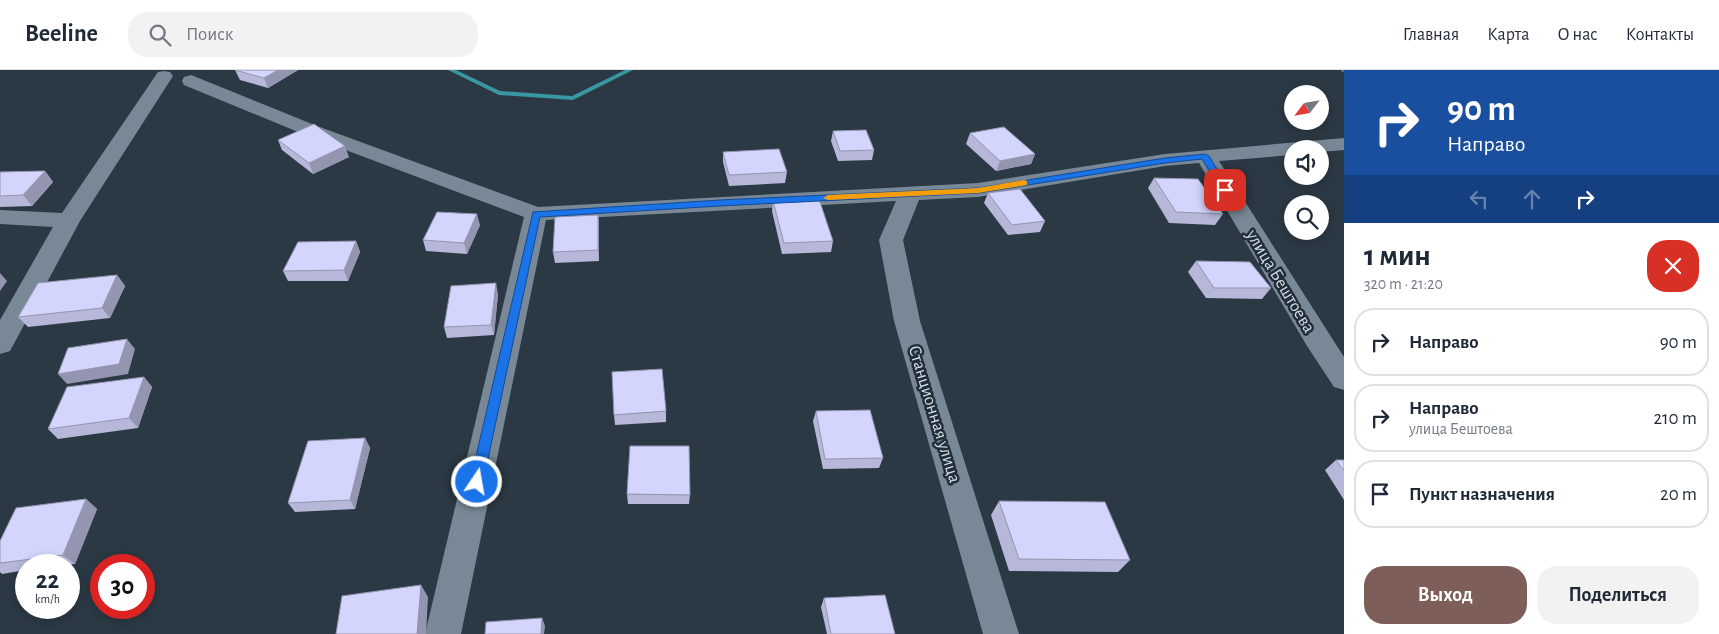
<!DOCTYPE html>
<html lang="ru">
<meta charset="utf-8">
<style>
body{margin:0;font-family:"Alegreya Sans",sans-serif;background:#f2f2f3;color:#1f2937;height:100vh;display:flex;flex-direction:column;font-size:19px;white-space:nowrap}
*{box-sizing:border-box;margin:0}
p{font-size:16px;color:#747a83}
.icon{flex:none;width:28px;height:28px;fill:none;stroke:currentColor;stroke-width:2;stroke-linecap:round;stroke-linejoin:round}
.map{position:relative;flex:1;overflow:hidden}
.side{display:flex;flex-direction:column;background:#fff;width:375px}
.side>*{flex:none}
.guide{background:#1a4fa0;color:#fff;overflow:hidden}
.needle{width:32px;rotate:239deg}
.fabs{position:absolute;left:1284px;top:15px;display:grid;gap:10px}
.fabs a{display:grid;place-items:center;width:45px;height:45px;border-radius:50%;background:#fff;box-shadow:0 2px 8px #0003;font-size:25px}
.speed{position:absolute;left:15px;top:484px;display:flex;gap:10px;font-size:25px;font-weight:700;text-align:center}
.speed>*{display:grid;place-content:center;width:65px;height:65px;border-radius:50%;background:#fff;box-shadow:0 2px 8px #0003;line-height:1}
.speed small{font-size:12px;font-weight:400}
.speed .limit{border:8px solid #d22;background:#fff;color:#111}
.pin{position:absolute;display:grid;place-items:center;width:42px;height:42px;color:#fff;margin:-21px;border-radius:10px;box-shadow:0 2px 8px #0006}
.me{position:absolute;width:55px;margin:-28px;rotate:12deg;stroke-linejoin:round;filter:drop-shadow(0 0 4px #0008)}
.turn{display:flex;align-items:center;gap:18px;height:105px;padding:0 20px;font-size:22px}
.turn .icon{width:65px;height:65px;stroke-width:2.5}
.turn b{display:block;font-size:35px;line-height:42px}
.lanes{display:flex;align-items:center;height:48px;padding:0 20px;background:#0003;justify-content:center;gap:25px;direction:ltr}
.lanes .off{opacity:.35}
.round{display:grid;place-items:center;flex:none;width:52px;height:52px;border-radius:20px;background:#f2f2f3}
.headline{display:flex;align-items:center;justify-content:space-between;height:85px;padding:0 20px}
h1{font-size:30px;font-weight:700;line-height:38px}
.cta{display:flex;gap:10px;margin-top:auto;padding:10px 20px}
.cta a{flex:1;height:58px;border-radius:20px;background:#7e5e59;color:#fff;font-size:20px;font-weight:700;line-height:58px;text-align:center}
.cta a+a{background:#f2f2f3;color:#1f2937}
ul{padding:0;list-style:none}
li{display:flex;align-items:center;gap:15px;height:68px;margin:0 10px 8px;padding:0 10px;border:2px solid #e0e1e3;border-radius:20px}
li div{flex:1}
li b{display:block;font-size:19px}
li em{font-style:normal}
header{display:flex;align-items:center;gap:30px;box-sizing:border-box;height:70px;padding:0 25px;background:#fff;border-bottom:1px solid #e0e1e3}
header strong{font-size:24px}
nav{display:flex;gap:28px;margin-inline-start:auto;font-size:18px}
.search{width:350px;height:45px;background:#f2f2f3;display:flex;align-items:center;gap:12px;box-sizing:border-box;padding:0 18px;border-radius:20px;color:#747a83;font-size:19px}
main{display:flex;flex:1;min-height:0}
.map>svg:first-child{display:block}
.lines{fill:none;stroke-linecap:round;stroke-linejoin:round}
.stream{fill:#3997a3;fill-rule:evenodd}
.path{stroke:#7a858f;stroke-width:2.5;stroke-dasharray:2 2;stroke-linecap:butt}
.minor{fill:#798896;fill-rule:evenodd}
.wall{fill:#b6b7d9}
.shaded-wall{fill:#9495b0}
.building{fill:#d4d5fc;stroke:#9495b0}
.route{fill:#1a73e8;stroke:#114b97}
.slow{fill:#f59e0b}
.labels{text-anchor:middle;stroke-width:5;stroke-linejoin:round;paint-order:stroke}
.street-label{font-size:18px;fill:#d6dee6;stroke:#212e3a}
</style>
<header>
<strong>Beeline</strong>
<div class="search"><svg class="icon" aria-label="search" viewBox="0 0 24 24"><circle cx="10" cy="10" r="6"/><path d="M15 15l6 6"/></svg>Поиск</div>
<nav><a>Главная</a><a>Карта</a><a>О нас</a><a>Контакты</a></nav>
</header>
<main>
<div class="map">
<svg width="1344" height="564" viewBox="0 0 1344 564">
<rect width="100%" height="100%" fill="#2b3944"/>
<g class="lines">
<polygon class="stream" points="448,0 456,0 500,21 572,26 625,0 633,0 573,30 499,25"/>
<polyline class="path" points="1342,0 1344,2"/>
<g class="minor">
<polygon points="164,1 170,2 173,6 80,151 10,281 0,284 0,250 53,157 0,154 0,140 62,143 158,2"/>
<polygon points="191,5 317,56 538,137 978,113 1165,84 1344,68 1344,80 1320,82 1320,79 1292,79 1292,85 1219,91 1344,287 1344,320 1334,317 1307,276 1199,93 1165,96 978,127 919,130 903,170 920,251 1019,564 983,564 894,251 879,170 896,131 546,150 461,564 425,564 524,147 303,64 184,15 182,11 184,7"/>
</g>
</g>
<g class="wall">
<polygon points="235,0 298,0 268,18 240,10"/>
<polygon points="833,61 874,80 872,90 838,91 831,71"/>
<polygon points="970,63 1035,84 1031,94 996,101 966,74"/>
<polygon points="278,70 349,87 313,104 282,80"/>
<polygon points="723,82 787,102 785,113 729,116 723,92"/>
<polygon points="45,101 53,112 32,136 0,137 0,102"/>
<polygon points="1154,108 1223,144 1215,155 1169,153 1148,118"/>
<polygon points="988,123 1045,151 1040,162 1008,165 984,133"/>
<polygon points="773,131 833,171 831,182 782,184 772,141"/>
<polygon points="598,145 599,156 599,191 555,193 553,182"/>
<polygon points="480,155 467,184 426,181 423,170"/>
<polygon points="356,171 360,182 348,211 288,211 283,201"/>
<polygon points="1196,191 1271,218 1262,229 1206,228 1188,202"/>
<polygon points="117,205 125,216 110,248 28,257 18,247"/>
<polygon points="498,224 494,265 447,268 444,257"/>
<polygon points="144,307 152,317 138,358 58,369 48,359"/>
<polygon points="666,341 666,352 615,355 614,345"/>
<polygon points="816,341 883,388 879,398 823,399 813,351"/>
<polygon points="365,368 370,378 355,439 295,442 288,433"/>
<polygon points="1336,390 1344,390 1344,430 1325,400"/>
<polygon points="627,424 690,425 689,434 628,434"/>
<polygon points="86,429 97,439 75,494 67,495 26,495 26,500 2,504 0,502 0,471"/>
<polygon points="999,431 1130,490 1118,502 1009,501 991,445"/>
<polygon points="824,528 895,564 827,564 821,537"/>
</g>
<g class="shaded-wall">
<polygon points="278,0 298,0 268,18 264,8"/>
<polygon points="345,76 349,87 313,104 309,93"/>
<polygon points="1035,84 1031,94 996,101 1000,91"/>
<polygon points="45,101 53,112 32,136 23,125"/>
<polygon points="477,144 480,155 467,184 464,173"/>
<polygon points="598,145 599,156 599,191 598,180"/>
<polygon points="356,171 360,182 348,211 344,200"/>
<polygon points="0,203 7,211 0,221"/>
<polygon points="117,205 125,216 110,248 102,238"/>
<polygon points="496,213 498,224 494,265 491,255"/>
<polygon points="127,269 135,279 128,304 67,314 58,304"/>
<polygon points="144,307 152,317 138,358 129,348"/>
<polygon points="365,368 370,378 355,439 350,430"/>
<polygon points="86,429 97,439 75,494 63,485"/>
<polygon points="421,515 428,527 426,564 417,564"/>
<polygon points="542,548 545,556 544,564 541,564"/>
</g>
<g class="building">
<polygon points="235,0 278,0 264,8"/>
<polygon points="314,54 345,76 309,93 278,70"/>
<polygon points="1004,57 1035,84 1000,91 970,63"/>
<polygon points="866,60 874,80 840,81 833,61"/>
<polygon points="779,79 787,102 729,105 723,82"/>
<polygon points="45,101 23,125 0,126 0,102"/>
<polygon points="1154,108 1198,109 1223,144 1176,142"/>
<polygon points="1020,119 1045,151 1012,155 988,123"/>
<polygon points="819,129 833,171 784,173 773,131"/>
<polygon points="437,142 477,144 464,173 423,170"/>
<polygon points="598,145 598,180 553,182 555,147"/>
<polygon points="356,171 344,200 283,201 298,172"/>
<polygon points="1196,191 1250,192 1271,218 1214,218"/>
<polygon points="117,205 102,238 18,247 38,213"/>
<polygon points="496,213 491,255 444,257 451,216"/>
<polygon points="127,269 119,294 58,304 68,278"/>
<polygon points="662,299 666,341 614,345 612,302"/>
<polygon points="144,307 129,348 48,359 67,317"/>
<polygon points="870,340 883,388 825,389 816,341"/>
<polygon points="365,368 350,430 288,433 308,371"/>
<polygon points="630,376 689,376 690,425 627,424"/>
<polygon points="1336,390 1344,390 1344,401"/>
<polygon points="86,429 63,485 0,493 0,471 16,438"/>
<polygon points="999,431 1105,432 1130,490 1019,489"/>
<polygon points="421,515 417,564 336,564 342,526"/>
<polygon points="885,525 895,564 831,564 824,528"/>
<polygon points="542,548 541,564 485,564 486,552"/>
</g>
<polygon class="route" points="1205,84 1209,86 1230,120 1228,122 1222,122 1202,89 1165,93 978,123 720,136 540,147 483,412 481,415 477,417 472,415 470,412 533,142 720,130 978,118 1165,88"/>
<polygon class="slow" points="1024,110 1027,111 1027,115 978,123 828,130 823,128 828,125 978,118"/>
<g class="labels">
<g class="street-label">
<text transform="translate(1281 211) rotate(59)" y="6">улица Бештоева</text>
<text transform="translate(935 344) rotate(73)" y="6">Станционная улица</text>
</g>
</g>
</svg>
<div class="fabs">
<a><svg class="needle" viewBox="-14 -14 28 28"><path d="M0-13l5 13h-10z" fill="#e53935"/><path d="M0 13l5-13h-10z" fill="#747a83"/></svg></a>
<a><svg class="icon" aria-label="sound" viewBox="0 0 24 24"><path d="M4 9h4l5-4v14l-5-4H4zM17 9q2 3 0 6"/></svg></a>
<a><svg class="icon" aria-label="search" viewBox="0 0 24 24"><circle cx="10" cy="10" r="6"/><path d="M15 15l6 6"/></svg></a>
</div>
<div class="speed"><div>22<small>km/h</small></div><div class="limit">30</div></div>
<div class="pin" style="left:1225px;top:120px;background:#d93025"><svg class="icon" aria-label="arrive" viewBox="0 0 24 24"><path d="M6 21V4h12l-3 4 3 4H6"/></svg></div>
<svg class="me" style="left:477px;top:412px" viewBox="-20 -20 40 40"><circle r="17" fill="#1a73e8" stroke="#fff" stroke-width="3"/><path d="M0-11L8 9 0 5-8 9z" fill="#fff"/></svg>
</div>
<section class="side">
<div class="guide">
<div class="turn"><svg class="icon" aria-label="right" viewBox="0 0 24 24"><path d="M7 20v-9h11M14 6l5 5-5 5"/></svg><div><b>90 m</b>Направо</div></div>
<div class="lanes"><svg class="icon off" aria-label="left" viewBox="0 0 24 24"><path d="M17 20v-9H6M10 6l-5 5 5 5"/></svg><svg class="icon off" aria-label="ahead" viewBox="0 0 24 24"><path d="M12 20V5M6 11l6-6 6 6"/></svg><svg class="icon" aria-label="right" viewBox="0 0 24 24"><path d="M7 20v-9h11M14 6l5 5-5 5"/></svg></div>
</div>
<div class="headline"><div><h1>1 мин</h1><p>320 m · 21:20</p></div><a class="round" style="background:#d93025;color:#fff"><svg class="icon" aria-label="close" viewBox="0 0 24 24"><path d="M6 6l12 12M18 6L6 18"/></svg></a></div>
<ul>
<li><svg class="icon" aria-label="right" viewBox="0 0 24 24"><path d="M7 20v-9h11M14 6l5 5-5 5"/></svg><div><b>Направо</b></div><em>90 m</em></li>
<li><svg class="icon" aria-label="right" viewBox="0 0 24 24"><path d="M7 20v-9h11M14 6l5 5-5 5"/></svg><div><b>Направо</b><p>улица Бештоева</p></div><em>210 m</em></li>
<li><svg class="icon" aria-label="arrive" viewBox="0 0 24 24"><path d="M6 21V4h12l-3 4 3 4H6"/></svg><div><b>Пункт назначения</b></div><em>20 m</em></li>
</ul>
<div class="cta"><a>Выход</a><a>Поделиться</a></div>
</section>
</main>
